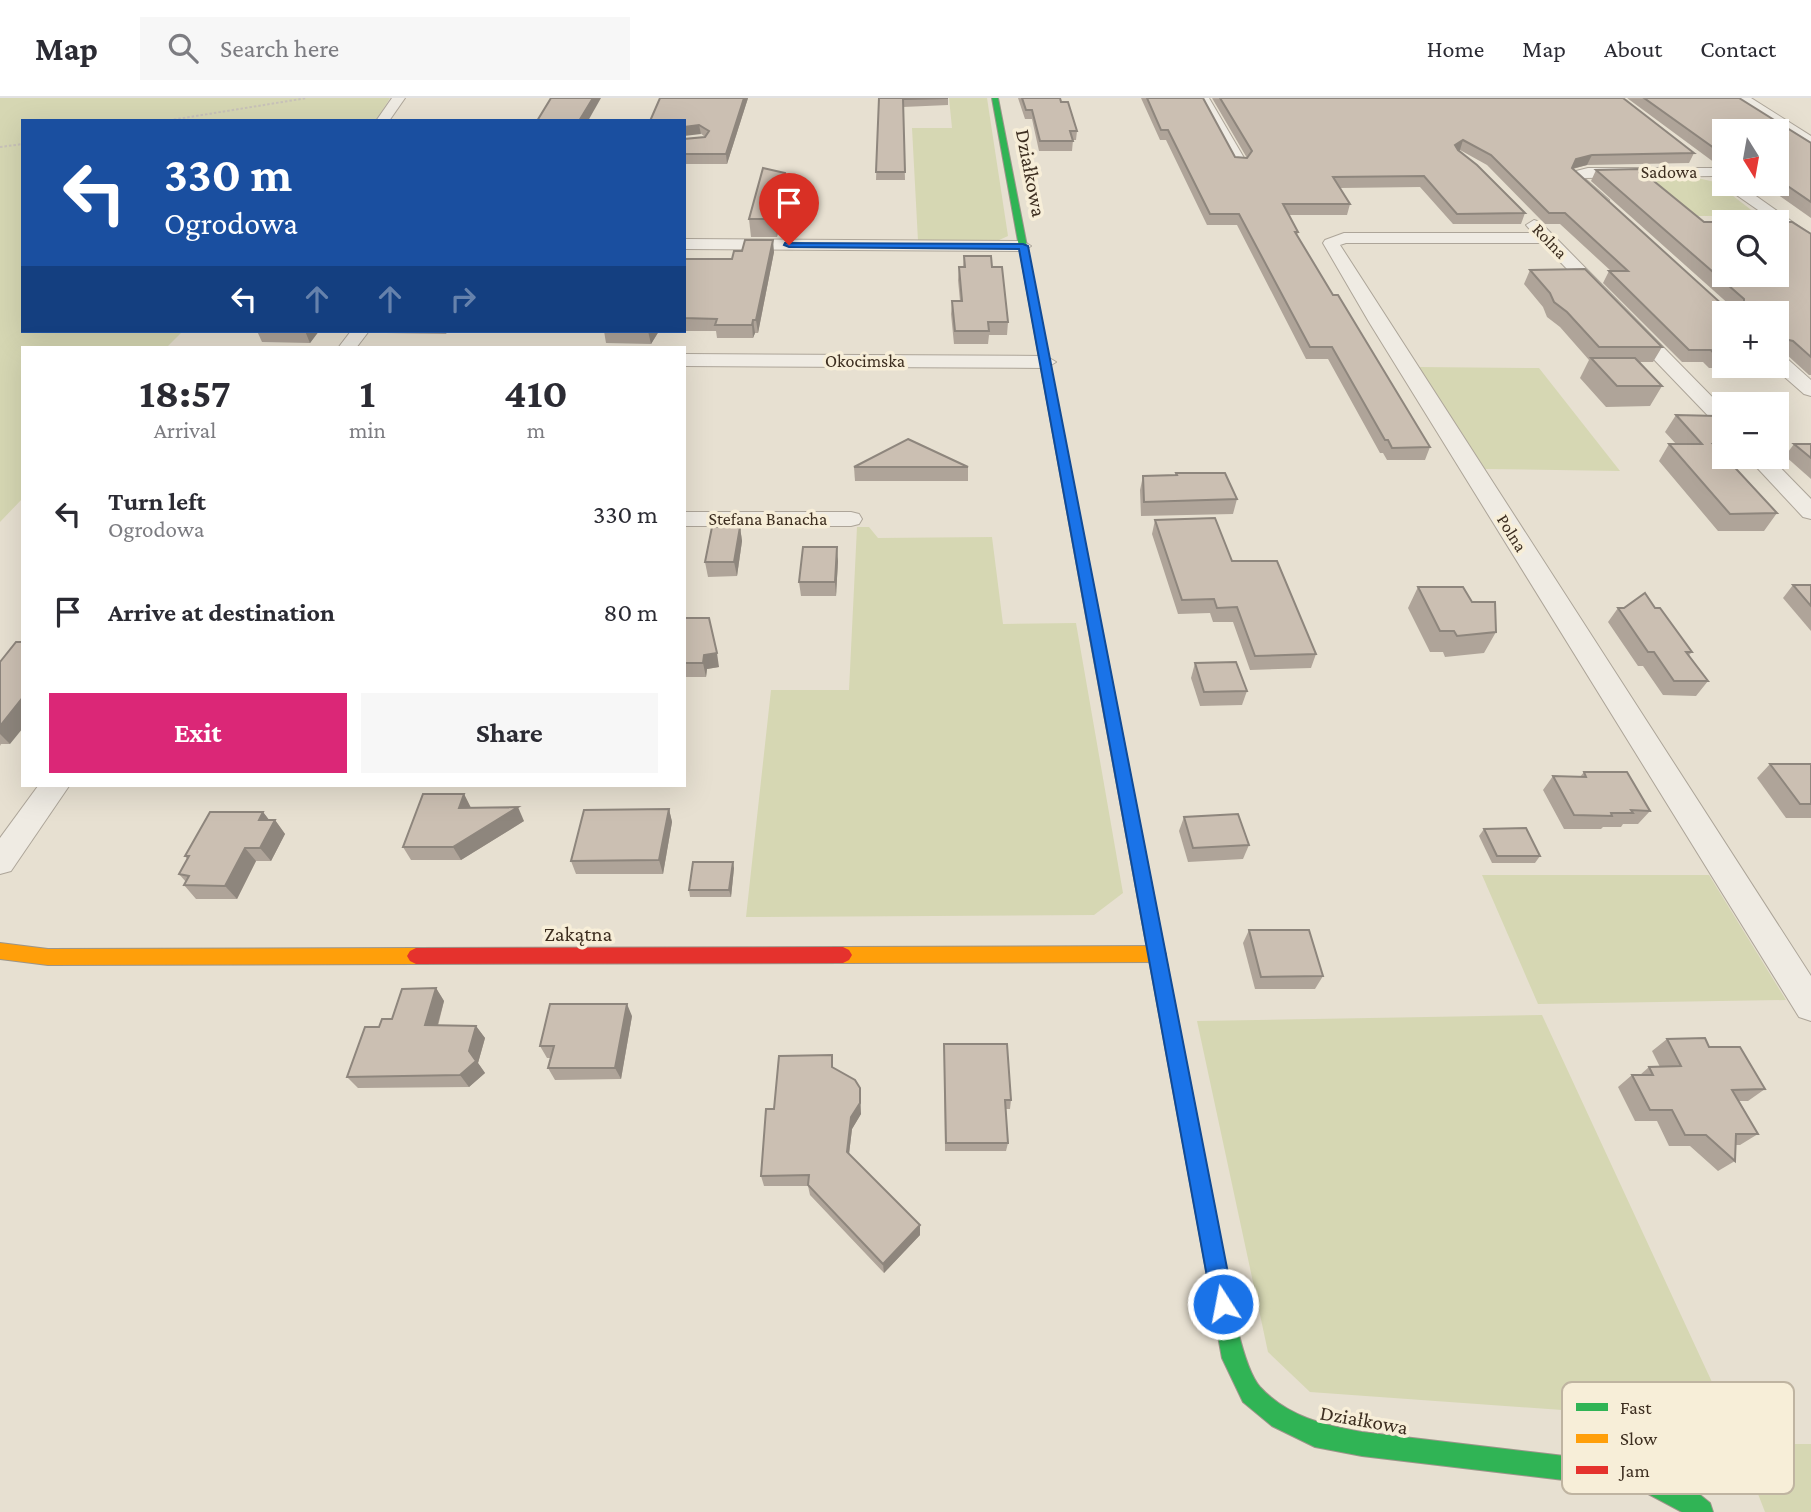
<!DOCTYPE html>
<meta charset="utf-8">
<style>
body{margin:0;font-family:"Crimson Pro",serif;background:#f7f7f7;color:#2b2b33;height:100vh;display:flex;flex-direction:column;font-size:26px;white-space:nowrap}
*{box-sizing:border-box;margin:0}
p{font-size:23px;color:#7c7c81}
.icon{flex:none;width:38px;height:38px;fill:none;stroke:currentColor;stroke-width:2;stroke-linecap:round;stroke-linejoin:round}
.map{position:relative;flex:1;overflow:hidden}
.drawer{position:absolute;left:21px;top:248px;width:665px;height:441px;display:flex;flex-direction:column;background:#fff;border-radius:0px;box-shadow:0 7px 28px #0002}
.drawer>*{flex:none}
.hud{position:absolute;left:21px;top:21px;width:665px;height:214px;border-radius:0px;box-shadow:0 7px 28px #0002;background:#1a4fa0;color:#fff;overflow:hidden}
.needle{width:46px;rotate:169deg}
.fabs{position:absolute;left:1712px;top:21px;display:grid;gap:14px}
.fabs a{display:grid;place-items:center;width:77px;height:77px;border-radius:0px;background:#fff;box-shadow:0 7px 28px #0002;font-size:35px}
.pin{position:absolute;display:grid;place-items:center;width:60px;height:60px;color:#fff;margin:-72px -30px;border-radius:50% 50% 50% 0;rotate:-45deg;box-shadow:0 0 7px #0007}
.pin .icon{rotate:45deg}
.me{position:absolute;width:77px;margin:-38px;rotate:349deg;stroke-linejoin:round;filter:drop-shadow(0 0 5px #0008)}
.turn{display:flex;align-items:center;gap:24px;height:147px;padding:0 28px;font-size:32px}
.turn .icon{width:91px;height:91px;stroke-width:2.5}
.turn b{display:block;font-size:49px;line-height:60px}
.lanes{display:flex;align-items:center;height:66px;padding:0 28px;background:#0003;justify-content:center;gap:35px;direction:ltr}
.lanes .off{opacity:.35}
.eta{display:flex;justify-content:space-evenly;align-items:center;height:119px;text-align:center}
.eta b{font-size:42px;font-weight:700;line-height:49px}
.button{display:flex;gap:14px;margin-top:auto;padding:14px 28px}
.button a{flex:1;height:80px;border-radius:0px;background:#db2777;color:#fff;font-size:28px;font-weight:700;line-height:80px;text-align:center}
.button a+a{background:#f7f7f7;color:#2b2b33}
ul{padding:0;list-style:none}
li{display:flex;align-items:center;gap:21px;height:98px;padding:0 28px}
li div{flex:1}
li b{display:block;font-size:26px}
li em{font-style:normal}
header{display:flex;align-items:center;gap:42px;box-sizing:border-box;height:98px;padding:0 35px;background:#fff;border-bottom:2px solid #e1e1e2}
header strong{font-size:33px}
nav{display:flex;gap:38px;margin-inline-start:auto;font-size:24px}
.search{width:490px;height:63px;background:#f7f7f7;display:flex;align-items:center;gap:18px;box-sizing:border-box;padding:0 24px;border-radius:0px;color:#7c7c81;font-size:26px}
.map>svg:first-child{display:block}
.green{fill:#d6d7b3}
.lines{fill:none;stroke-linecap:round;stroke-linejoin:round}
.street-casing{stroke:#ada599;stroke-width:2}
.fast-casing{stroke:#9c958a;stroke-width:2}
.slow-casing{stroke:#9c958a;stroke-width:2}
.jam-casing{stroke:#9c958a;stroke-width:2}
.path{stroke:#c8c2b9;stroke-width:2;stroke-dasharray:2.5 2;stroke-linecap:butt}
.street{fill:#efebe3;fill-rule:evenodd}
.fast{fill:#30b455;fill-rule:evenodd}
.slow{fill:#ff9f0a;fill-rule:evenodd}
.jam{fill:#e5322d;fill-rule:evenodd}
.wall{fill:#afa499;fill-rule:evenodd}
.shaded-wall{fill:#8e867d}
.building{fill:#cbbfb2;stroke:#8e867d;stroke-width:2;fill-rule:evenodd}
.route{fill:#1a73e8;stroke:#114b97;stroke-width:2}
.labels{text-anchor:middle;stroke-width:7;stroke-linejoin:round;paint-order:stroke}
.far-street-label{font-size:18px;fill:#3d2e20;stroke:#f7eed8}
.street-label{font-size:21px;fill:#3d2e20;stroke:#f7eed8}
.key{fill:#f7eed8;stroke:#bfb4a1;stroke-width:2}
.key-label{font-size:19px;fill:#3d2e20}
</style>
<header>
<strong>Map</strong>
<div class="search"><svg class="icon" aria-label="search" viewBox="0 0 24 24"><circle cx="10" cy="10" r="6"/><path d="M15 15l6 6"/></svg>Search here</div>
<nav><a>Home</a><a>Map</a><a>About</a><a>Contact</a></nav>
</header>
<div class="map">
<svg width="1811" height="1414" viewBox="0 0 1811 1414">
<rect width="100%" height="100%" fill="#e7e0d1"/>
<g class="green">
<polygon points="0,0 390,0 376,23 23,23 23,233 183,233 166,250 23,250 23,400 0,424"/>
<polygon points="949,0 987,0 1008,138 997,143 918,143 912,30 952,30"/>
<polygon points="1641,79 1693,79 1715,84 1759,118 1689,118"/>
<polygon points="1419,269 1539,270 1620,373 1485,371"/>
<polygon points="857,429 869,429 878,440 992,439 1003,526 1076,525 1123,795 1094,817 746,819 771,592 849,592"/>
<polygon points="1482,777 1709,777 1786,902 1538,906"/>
<polygon points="1542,917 1730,1323 1756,1346 1811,1346 1811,1414 1765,1414 1730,1324 1310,1294 1268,1254 1197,923"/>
</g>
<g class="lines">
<defs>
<g id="street">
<polygon points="392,0 405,0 389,23 376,23"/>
<polygon points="1197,0 1209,0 1247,65 1245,68 1235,68"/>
<polygon points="1736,0 1751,0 1811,38 1811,48"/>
<polygon points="1588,70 1713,70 1720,74 1713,78 1584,80 1609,102 1601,107 1596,105 1570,81 1572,74"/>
<polygon points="1724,84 1739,86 1811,137 1811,149 1725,89"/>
<polygon points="1534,122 1540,124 1553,137 1724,311 1724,329 1717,327 1542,145 1346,145 1340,147 1811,878 1811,923 1799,919 1369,224 1323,145 1325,142 1344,135 1533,135 1526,127"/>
<polygon points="684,141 1023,143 1031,148 1023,153 684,151"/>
<polygon points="351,233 369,233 356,250 338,250"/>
<polygon points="1776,255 1783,257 1811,282 1811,298 1804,296 1772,268 1776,268"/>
<polygon points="684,256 1046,258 1056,264 1046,270 684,268"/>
<polygon points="1747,359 1770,359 1811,401 1811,421 1803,419"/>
<polygon points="684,414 851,414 859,416 862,421 859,426 851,428 684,428"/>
<polygon points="38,688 69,688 11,773 0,776 0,740"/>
</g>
<g id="fast">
<polygon points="992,0 998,0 1108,562 1101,567 1094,562"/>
<path d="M1206,1107L1213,1110L1216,1117C1224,1155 1237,1263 1260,1289C1288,1319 1324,1327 1362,1334L1641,1367L1694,1392L1710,1405L1713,1414H1682L1639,1391L1362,1358L1315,1349L1272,1328L1243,1304L1222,1260L1196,1117L1199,1110Z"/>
</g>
<g id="slow">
<polygon points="0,845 48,851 416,850 422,853 425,858 422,863 416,866 48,867 0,861"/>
<polygon points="1157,848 1163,851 1166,856 1163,861 1157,864 843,865 837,862 834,857 837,852 843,849"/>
</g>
<g id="jam">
<polygon points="1101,557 1108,562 1216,1117 1213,1124 1206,1127 1199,1124 1196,1117 1094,562"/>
<polygon points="843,849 849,852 852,857 849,862 843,865 416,866 410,863 407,858 410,853 416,850"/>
</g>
</defs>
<use href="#street" class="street-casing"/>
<use href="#fast" class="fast-casing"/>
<use href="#slow" class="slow-casing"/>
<use href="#jam" class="jam-casing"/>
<g class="path">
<polyline points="165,23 307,0"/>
<polyline points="0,49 23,46"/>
</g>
<use href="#street" class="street"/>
<use href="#fast" class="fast"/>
<use href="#slow" class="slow"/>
<use href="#jam" class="jam"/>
</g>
<g class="wall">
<polygon points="660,0 765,0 748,0 727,66 684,66 684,41 705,39"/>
<polygon points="879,0 948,0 948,7 903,9 905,82 876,82"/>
<polygon points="1018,0 1060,0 1077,33 1076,42 1073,42 1072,53 1039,53 1032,21 1025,21"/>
<path d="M1141,0H1203L1235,59L1247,60L1212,0H1623L1694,55L1689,65L1587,67L1573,71L1725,209L1730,211L1732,209L1591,83L1596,72L1704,124L1811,136V277H1809L1785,255L1781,254L1779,257L1786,265L1778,277L1723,276L1716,270H1709L1703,264H1682L1603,185L1609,173H1611L1560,126H1545L1487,67L1460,52L1458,53L1525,115L1521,126H1453L1420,89L1340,90L1350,106L1347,117H1289L1298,134L1297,137L1333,197L1430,349L1425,362H1387L1383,355H1380L1328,261H1306L1237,127H1207L1166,42H1160ZM1724,215H1776V268H1724Z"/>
<polygon points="1627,0 1739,0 1811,45 1811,120 1763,86 1776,86 1776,33 1724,33 1724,65 1715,65"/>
<polygon points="785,75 786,93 777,139 751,139 749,121"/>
<polygon points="774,154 758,235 755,235 753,240 717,240 716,233 659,233 651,246 606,245 604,233 684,233 684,161 732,161"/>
<polygon points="964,158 992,169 1008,224 1007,237 989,237 988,246 954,246 951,216 952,203 960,203 958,182 959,169 963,169"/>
<polygon points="1530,172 1662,249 1653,264 1640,264 1662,288 1650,308 1606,309 1580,280 1589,262 1560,229 1547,219 1543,209 1524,186"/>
<polygon points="257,233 319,233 310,245 262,244"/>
<polygon points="385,233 448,233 446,236 386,235"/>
<polygon points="1676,317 1724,325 1724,359 1735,359 1732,363 1728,363 1777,415 1764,433 1718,433 1659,363 1669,346 1676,346 1665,334"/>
<polygon points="1794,346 1811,346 1811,381 1785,358"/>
<polygon points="854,369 968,369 968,383 855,383"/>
<polygon points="1176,375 1237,401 1233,416 1141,418 1140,392 1143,378 1175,377"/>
<polygon points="1155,422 1232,463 1316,556 1311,570 1250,572 1233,524 1213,524 1210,515 1178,516 1152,436"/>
<polygon points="740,429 742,443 737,478 708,479 705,464"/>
<polygon points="838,463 836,498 801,498 799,484"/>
<polygon points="1793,487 1811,487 1811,533 1783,500"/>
<polygon points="1418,489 1472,504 1496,534 1484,555 1445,559 1443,554 1430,554 1408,510"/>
<polygon points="1618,510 1655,510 1692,554 1689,557 1708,583 1696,598 1663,597 1643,568 1638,568 1608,524"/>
<polygon points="684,520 719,569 707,571 706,579 684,579"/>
<polygon points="0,564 10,646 1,646 0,648"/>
<polygon points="1195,565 1247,593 1242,607 1200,608 1191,580"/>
<polygon points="1770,666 1811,666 1811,720 1786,720 1757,680"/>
<polygon points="1584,674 1650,713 1638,726 1623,726 1621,729 1603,729 1601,731 1564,731 1543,692 1553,678 1580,679"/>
<polygon points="464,696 471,710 524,723 461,762 411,762 403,749"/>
<polygon points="669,711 672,724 663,776 576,776 571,763"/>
<polygon points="263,714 269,722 275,722 285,736 271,763 256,763 237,801 196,801 184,787 186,784 179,776 187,761 185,758"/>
<polygon points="1184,719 1249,747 1243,761 1188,764 1179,733"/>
<polygon points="1484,731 1540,758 1535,765 1492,765 1479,738"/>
<polygon points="734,770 731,799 690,799 689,792"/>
<polygon points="1249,832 1323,878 1315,891 1255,891 1243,845"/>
<polygon points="436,890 444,903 438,928 476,928 485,940 478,965 485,975 469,989 358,990 347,979 379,929"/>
<polygon points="632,918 621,981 555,982 548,970 551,960 547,960 540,948"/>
<polygon points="1667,941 1709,949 1765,991 1748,1003 1739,1003 1758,1036 1740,1047 1736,1047 1735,1063 1718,1073 1690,1048 1669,1048 1657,1023 1635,1023 1618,989 1632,977 1640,977 1649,969 1660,969 1652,953"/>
<polygon points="944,946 1011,1002 1010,1011 1006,1011 1008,1045 1006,1053 945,1053"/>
<polygon points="834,970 861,1016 852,1031 849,1056 920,1137 884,1175 810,1097 808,1088 764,1088 761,1078 774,1011"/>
</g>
<g class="shaded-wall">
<polygon points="593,0 601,0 588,23 579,23"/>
<polygon points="744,0 748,0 727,66 726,56"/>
<polygon points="699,27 701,36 684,38 684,29"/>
<polygon points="1463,42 1460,52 1451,57 1455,47"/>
<polygon points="1592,57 1587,67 1571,71 1576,61"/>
<polygon points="785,75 786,93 777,139 775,121"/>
<polygon points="773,142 774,154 758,235 756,222"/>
<polygon points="753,222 755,235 753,240 752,227"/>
<polygon points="305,233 319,233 310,245"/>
<polygon points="648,233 659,233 651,246"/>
<polygon points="740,429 742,443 737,478 734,464"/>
<polygon points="837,449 838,463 836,498 835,484"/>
<polygon points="717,555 719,569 707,571 706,579 703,565 704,557"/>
<polygon points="23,599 23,630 10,646 0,636 0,628"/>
<polygon points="464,696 471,710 459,710"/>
<polygon points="518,709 524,723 461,762 453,749"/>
<polygon points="669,711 672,724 663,776 659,762"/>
<polygon points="263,714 273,727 275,722 285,736 271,763 260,750 259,722"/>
<polygon points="245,750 256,763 237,801 225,788"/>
<polygon points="733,764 734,770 731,799 729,792"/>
<polygon points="436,890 444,903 434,940 425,927"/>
<polygon points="627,906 632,918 621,981 615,970"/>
<polygon points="476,928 485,940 478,965 485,975 469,989 460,977 469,953"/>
<polygon points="860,990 861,1016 852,1031 848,1064 847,1054 851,1019"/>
<polygon points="920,1127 920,1137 884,1175 883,1166"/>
</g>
<g class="building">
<polygon points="551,0 593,0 579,23 537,23"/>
<polygon points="660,0 744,0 726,56 684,56 684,41 705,39 709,33 699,27 684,29 684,23 650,23"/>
<polygon points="879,0 948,0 903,1 905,74 876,74"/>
<polygon points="1022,0 1060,0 1061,4 1068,4 1077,33 1070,33 1073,43 1040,43 1032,12 1026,12"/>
<path d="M1147,0H1203L1235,59L1247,60L1252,53L1220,0H1623L1694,55L1592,57L1576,61L1572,70L1725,209L1730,211L1734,206L1744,205V201L1596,72L1639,71L1704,124H1792L1811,136V259L1793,243L1785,241L1781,243V253L1777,256L1786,265L1776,264V215H1724V258H1716L1711,252H1689L1609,173H1628L1565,115H1549L1491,57L1463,42L1455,47L1458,52L1477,67L1525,115L1457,116L1424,78L1333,79L1350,106H1283L1298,134H1295L1333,197H1338L1430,349L1392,350L1388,342H1385L1332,249H1310L1239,116H1210L1168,32H1161ZM1724,124H1776V177H1724Z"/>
<polygon points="1644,0 1739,0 1811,45 1811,104 1776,80 1776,33 1724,33 1724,55 1721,55"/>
<polygon points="763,70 785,75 775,121 749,121"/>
<polygon points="745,142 773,142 756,222 753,222 752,227 715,227 717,221 684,220 684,161 732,161 734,153 742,153"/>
<polygon points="964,158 991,158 992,169 1002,169 1008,224 988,224 989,233 955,233 952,203 962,203 959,169 965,169"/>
<polygon points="1585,171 1662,249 1599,249 1567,214 1554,204 1550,195 1530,172"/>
<polygon points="1591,260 1635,260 1662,288 1617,288"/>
<polygon points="1676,317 1717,318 1724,325 1724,346 1713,346 1777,415 1730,416 1669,346 1702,346"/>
<polygon points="908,341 968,369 854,369"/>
<polygon points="1794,346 1811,346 1811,360"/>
<polygon points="1176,375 1225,375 1237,401 1144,404 1143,378 1177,377"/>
<polygon points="1215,420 1232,463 1277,463 1316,556 1255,558 1237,509 1217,510 1214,501 1182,502 1155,422"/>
<polygon points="712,429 740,429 734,464 705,464"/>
<polygon points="803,449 837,449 835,484 799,484"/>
<polygon points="1793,487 1811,487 1811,508"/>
<polygon points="1418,489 1463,489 1472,504 1495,504 1496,534 1457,538 1454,533 1440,533"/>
<polygon points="1645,495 1655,510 1660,510 1692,554 1686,554 1708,583 1674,583 1654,554 1648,554 1618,510 1624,510"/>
<polygon points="684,520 709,520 717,555 704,557 703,565 684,565"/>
<polygon points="16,544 23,544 23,599 0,628 0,564"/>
<polygon points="1236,564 1247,593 1204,594 1195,565"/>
<polygon points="1770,666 1811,666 1811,706 1800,706"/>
<polygon points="1584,674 1627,674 1650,713 1631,712 1633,715 1611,715 1612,718 1574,717 1553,678 1586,679"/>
<polygon points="423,696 464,696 459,710 518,709 453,749 403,749"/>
<polygon points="669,711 659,762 571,763 584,712"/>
<polygon points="210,714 263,714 259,722 275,722 260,750 245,750 225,788 184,787 189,778 179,776 189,758 185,758"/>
<polygon points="1238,716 1249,747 1193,750 1184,719"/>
<polygon points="1526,730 1540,758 1497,758 1484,731"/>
<polygon points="693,764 733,764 729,792 689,792"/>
<polygon points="1249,832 1309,832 1323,878 1261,879"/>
<polygon points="436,890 425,927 476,928 469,953 476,963 460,977 347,979 365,929 379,929 382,921 392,921 402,891"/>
<polygon points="550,906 627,906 615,970 548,970 554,948 540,948"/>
<polygon points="1705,940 1709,949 1740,949 1765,991 1732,992 1758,1036 1736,1036 1735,1063 1706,1037 1685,1037 1672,1012 1650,1012 1632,977 1653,977 1649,969 1681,968 1667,941"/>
<polygon points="944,946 1007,946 1011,1002 1005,1002 1008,1045 946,1045"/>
<polygon points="832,957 832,969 855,982 860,990 860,1005 851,1019 847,1054 920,1127 883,1166 808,1087 809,1077 761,1078 766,1011 774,1011 779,958"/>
</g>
<polygon class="route" points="785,145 1023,146 1028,148 1234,1206 1231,1214 1223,1217 1215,1214 1212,1206 1019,151 789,149 784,147"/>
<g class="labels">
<g class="far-street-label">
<text x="1669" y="80">Sadowa</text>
<text transform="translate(1550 143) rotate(46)" y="6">Rolna</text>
<text x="865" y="269">Okocimska</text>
<text x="768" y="427">Stefana Banacha</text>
<text transform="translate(1512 435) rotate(58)" y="6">Polna</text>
</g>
<g class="street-label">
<text transform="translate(1031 75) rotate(79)" y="7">Działkowa</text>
<text x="578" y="843">Zakątna</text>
<text transform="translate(1364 1322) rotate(10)" y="7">Działkowa</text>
</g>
</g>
<rect x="1562" y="1284" width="232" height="112" rx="10" class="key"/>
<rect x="1576" y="1305" width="32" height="8" fill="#30b455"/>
<rect x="1576" y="1336" width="32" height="9" fill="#ff9f0a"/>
<rect x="1576" y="1368" width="32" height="8" fill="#e5322d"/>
<g class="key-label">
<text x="1620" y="1316">Fast</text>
<text x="1620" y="1347">Slow</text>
<text x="1620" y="1379">Jam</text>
</g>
</svg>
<div class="fabs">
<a><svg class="needle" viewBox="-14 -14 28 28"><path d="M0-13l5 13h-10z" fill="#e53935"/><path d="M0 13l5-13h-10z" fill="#7c7c81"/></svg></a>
<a><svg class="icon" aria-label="search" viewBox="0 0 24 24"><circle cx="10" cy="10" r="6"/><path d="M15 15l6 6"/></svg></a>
<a>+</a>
<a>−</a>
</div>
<div class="pin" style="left:789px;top:147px;background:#d93025"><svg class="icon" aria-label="arrive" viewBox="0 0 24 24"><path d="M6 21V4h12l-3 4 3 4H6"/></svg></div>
<svg class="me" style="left:1223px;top:1206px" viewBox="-20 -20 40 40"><circle r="17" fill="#1a73e8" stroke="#fff" stroke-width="3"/><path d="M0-11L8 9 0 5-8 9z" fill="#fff"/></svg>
<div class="hud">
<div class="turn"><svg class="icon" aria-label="left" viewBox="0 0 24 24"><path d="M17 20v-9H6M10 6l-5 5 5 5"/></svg><div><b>330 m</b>Ogrodowa</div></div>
<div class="lanes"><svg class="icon" aria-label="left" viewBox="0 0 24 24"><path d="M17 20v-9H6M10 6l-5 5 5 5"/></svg><svg class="icon off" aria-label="ahead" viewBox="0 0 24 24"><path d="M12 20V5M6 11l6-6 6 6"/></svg><svg class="icon off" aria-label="ahead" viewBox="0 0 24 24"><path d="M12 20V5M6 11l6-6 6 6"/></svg><svg class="icon off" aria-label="right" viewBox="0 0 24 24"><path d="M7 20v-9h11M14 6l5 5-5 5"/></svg></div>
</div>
<section class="drawer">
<div class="eta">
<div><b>18:57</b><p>Arrival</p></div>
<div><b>1</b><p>min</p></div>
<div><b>410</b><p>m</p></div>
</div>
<ul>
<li><svg class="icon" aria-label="left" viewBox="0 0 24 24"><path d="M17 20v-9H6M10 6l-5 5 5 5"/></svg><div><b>Turn left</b><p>Ogrodowa</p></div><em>330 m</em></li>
<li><svg class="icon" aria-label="arrive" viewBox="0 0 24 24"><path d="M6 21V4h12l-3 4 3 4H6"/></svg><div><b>Arrive at destination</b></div><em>80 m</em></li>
</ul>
<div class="button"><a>Exit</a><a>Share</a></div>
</section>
</div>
